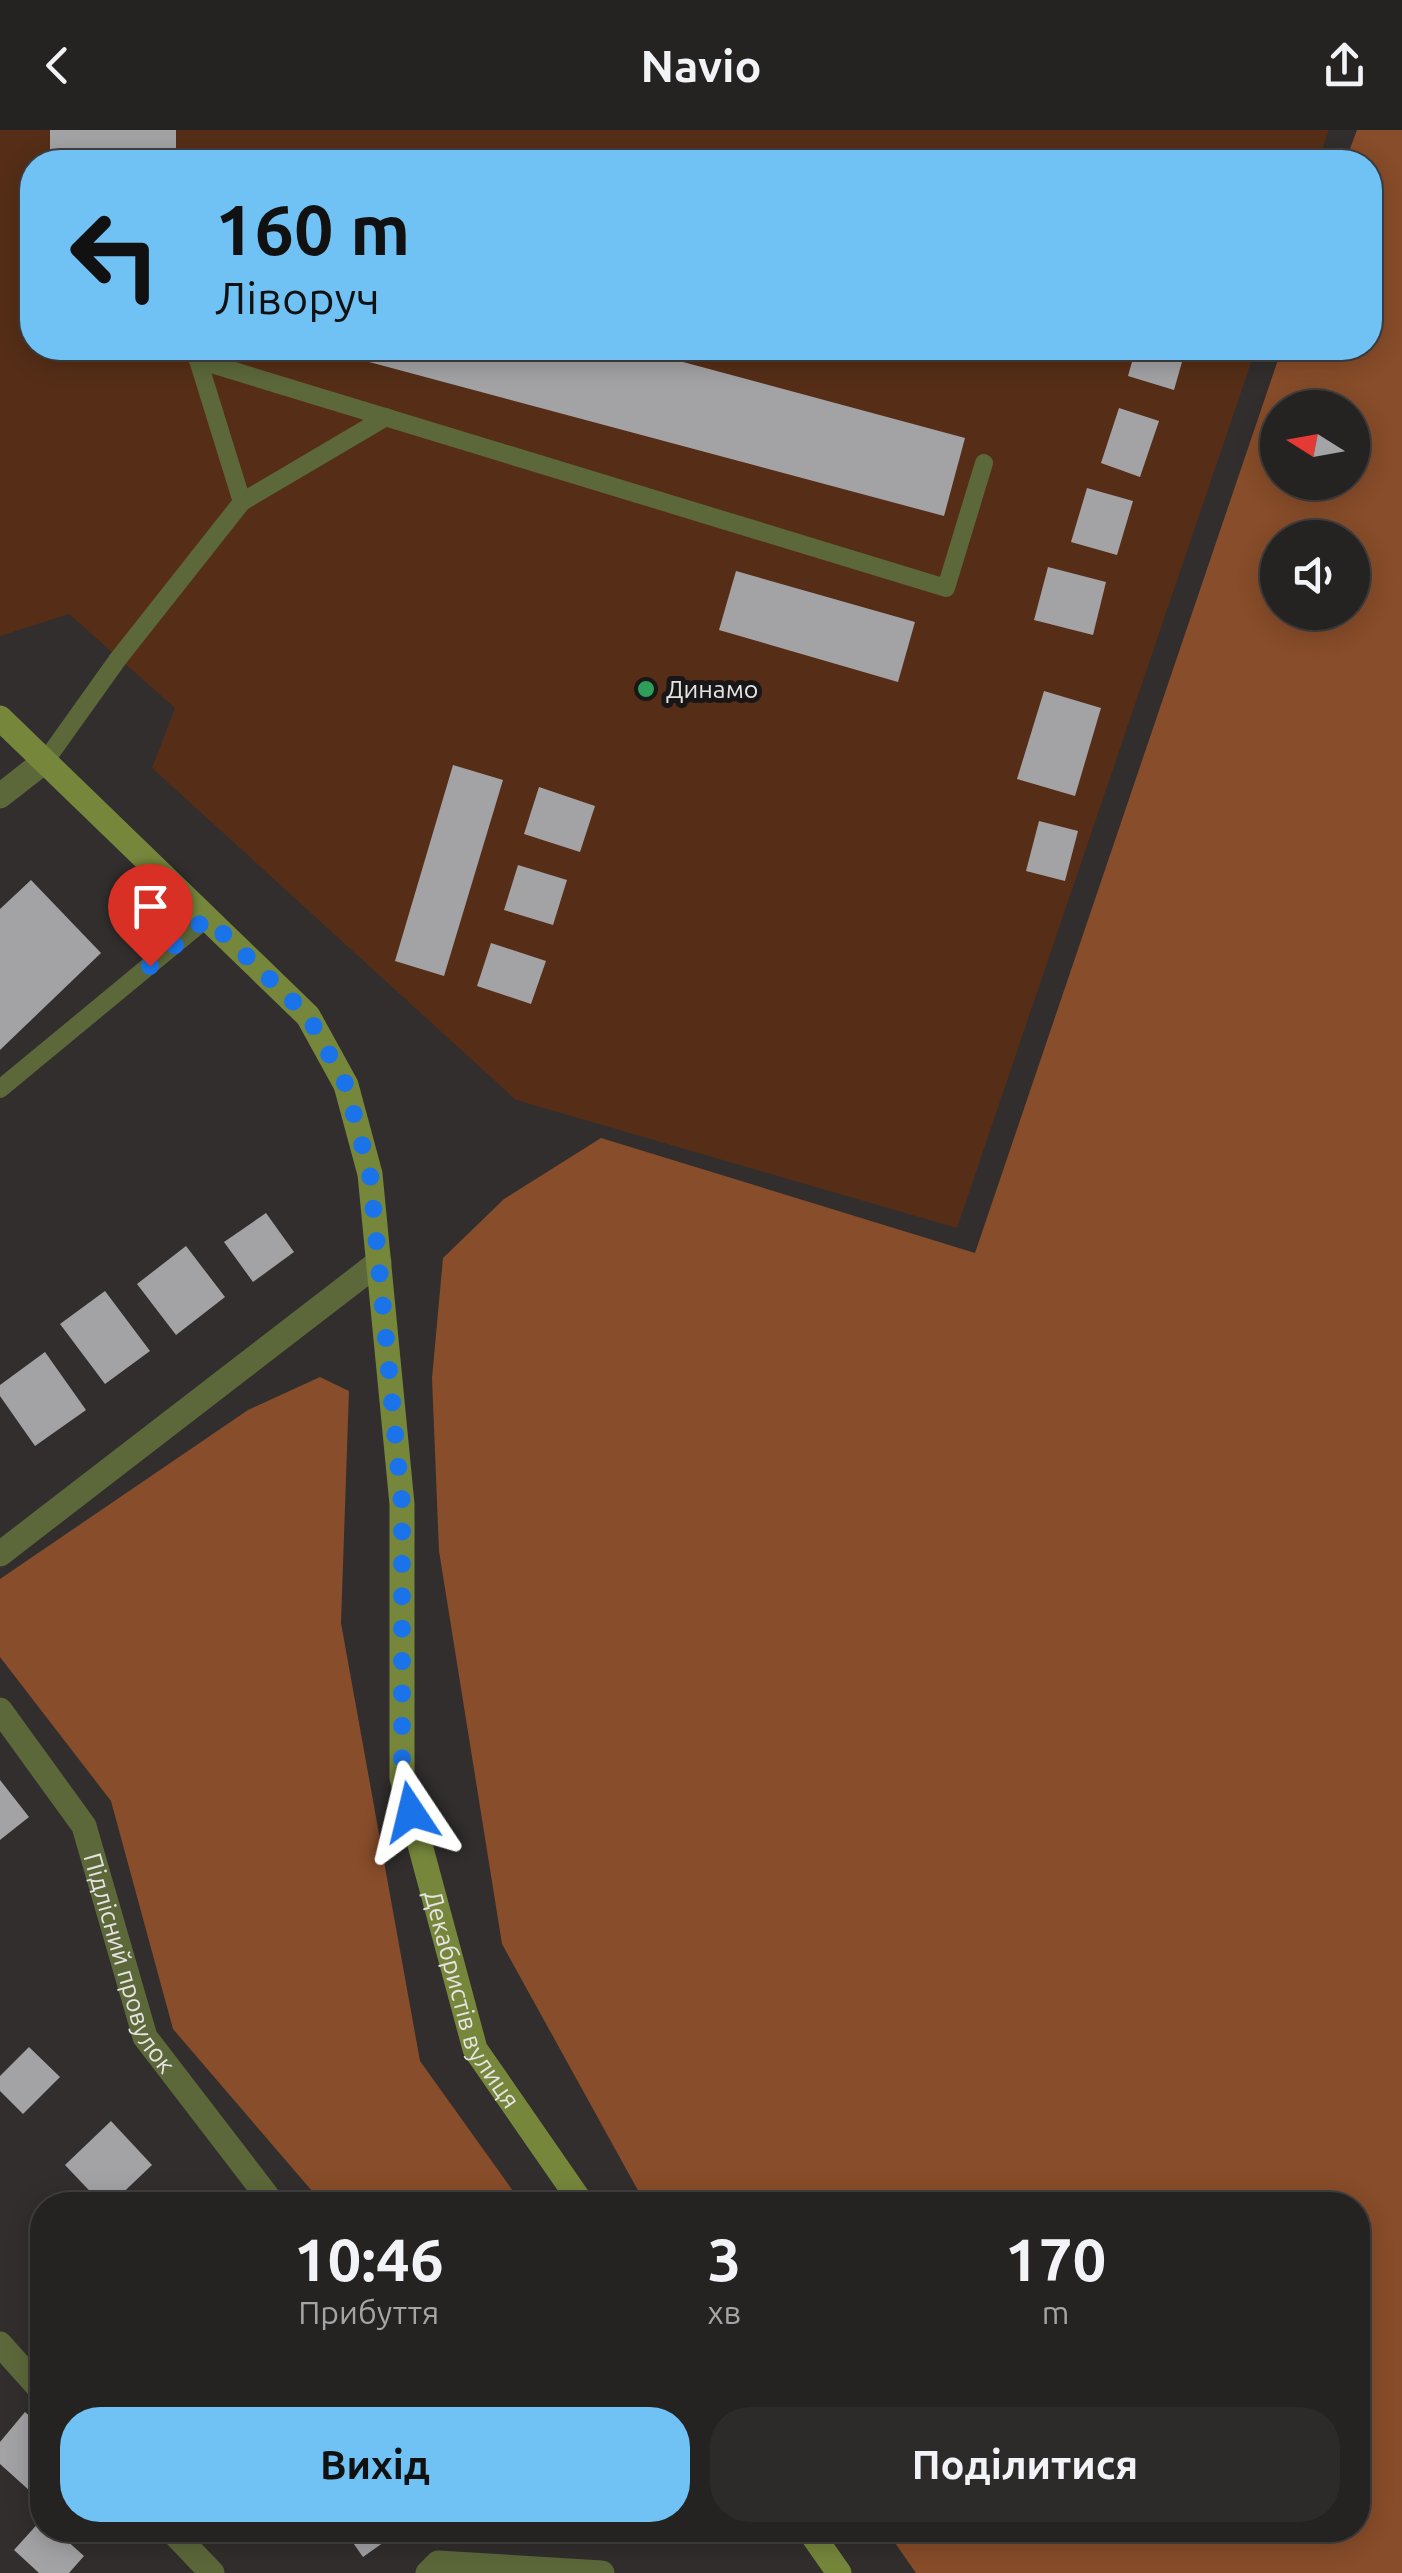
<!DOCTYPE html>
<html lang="uk">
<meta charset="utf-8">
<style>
body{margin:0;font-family:Ubuntu,sans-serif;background:#2d2a2a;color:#f1f3f6;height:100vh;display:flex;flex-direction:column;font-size:38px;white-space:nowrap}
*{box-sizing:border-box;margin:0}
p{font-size:32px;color:#a3a4a5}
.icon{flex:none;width:55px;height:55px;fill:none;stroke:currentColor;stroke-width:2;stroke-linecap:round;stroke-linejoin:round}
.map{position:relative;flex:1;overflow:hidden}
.side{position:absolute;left:30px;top:2062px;width:1340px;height:350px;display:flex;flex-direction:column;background:#252222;border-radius:40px;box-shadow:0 5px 25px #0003,0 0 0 2px #423f40}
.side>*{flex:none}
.guide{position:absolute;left:20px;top:20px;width:1362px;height:210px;border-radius:40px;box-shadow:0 5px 25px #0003,0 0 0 2px #423f40;background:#70c1f4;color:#111;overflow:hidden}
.needle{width:65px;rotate:281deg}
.buttons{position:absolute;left:1260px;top:260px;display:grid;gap:20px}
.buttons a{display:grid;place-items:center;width:110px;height:110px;border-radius:50%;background:#252222;box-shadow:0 5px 25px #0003,0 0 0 2px #423f40;font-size:50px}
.pin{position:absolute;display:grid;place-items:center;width:85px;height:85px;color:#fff;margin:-102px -42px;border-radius:50% 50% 50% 0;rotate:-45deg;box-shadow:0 0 10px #0007}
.pin .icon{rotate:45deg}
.me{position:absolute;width:110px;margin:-55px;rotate:350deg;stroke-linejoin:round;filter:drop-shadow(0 0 8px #0008)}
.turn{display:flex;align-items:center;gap:35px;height:210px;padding:0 30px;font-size:45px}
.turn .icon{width:130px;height:130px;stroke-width:2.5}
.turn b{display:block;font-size:70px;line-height:85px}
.eta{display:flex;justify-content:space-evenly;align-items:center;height:170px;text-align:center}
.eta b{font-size:60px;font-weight:700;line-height:70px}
.cta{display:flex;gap:20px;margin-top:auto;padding:20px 30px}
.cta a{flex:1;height:115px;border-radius:40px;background:#70c1f4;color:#111;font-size:40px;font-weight:700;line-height:115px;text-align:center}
.cta a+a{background:#2d2a2a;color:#f1f3f6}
header{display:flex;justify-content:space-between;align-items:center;height:130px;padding:0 30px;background:#252222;font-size:45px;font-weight:700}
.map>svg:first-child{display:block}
.green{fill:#562e17}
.forest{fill:#884d2a;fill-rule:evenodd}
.building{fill:#a3a3a6}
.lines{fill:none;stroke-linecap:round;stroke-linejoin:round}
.lane{stroke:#5c683a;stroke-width:18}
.street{stroke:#5c683a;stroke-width:25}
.secondary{stroke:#76873b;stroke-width:25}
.route{stroke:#1a73e8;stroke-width:18;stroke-dasharray:0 32.4}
.leisure-dot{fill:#2e9e5b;stroke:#181616;stroke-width:4}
.labels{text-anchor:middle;stroke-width:10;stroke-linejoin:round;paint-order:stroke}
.poi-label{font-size:25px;fill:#e6e4e3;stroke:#181616;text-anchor:start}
.street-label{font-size:25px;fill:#e6e4e3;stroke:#181616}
</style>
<header><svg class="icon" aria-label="back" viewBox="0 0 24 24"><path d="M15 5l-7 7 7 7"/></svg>Navio<svg class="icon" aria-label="share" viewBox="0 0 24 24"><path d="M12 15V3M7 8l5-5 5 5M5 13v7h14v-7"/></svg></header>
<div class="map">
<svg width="1402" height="2443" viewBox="0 0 1402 2443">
<rect width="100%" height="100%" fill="#312e2d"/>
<polygon class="green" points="0,0 1329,0 1318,32 32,32 32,218 1256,218 957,1098 516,970 152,638 175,578 69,484 0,506"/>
<g class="forest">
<path d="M1357,0H1402V2443H916L886,2400H1358V2075H646L502,1814L439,1421L432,1248L443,1128L504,1069L601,1008L975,1123L1282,218H1370V32H1345ZM1278,278H1352V352H1278ZM1278,408H1352V482H1278Z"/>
<polygon points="320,1247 349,1261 341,1493 420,1931 523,2075 324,2075 173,1899 111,1671 0,1527 0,1449 248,1280"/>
</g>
<g class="building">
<rect x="50" y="0" width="126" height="32"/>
<polygon points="317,218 631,218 965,308 944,386"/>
<polygon points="1136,218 1186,218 1174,260 1128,246"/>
<polygon points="1119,278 1159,291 1140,347 1101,333"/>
<polygon points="1087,358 1133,371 1117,425 1071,412"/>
<polygon points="1048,437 1106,452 1093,505 1034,490"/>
<polygon points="736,441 915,492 898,552 719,500"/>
<polygon points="1044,561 1101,578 1075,666 1017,649"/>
<polygon points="453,635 503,650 444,846 395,831"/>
<polygon points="539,657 595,676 580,722 524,704"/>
<polygon points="1039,691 1078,701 1065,751 1026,741"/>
<polygon points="518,735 567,750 553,795 504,780"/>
<polygon points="31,750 101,823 0,920 0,779"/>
<polygon points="491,813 546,831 531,874 477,856"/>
<polygon points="266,1083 294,1122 253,1152 224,1112"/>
<polygon points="186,1116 225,1167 176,1205 137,1154"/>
<polygon points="105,1161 150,1221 105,1254 60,1194"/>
<polygon points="45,1222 86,1280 35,1316 0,1266 0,1255"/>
<polygon points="0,1650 29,1687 0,1710"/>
<polygon points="29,1917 60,1947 23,1984 0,1961 0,1946"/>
<polygon points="111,1991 152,2035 110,2075 103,2075 65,2035"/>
<polygon points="25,2282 42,2297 42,2346 30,2361 0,2334 0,2312"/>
<polygon points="42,2389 42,2400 55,2400 84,2426 69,2443 39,2443 14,2420"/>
<polygon points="344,2400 401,2400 363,2427"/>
</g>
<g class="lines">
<g class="lane">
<polyline points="191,218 198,230 242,372 386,287"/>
<polyline points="198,230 946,458 984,333"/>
<polyline points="46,630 118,529 242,372"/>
<polyline points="0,959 207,788"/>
</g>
<g class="street">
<polyline points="0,666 46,630"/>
<polyline points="0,1424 379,1132"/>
<path id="s1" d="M0,1580L84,1696L145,1907L274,2075"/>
<polyline points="0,2214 42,2261"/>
<polyline points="171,2400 212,2443"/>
<polyline points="428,2443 438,2433 602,2443"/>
</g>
<g class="secondary">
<path id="s2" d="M0,588L308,886L346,955L370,1044L402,1374V1648L475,1919L583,2075"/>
<polyline points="809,2400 839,2443"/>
</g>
</g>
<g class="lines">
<polyline class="route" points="150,836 207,788 308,886 346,955 370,1044 402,1374 402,1648 411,1682"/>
</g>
<circle class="leisure-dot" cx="646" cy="559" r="10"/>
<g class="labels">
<g class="poi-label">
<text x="666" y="568">Динамо</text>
</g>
<g class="street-label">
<text dy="9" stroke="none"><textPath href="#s1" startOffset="288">Підлісний провулок</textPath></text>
<text dy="9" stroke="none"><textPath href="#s2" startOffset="1438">Декабристів вулиця</textPath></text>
</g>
</g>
</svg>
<div class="buttons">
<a><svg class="needle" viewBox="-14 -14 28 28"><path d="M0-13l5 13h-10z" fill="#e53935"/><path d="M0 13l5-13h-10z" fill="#a3a4a5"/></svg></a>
<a><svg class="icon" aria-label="sound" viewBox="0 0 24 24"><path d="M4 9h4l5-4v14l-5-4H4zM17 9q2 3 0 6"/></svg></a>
</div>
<div class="pin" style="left:150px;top:836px;background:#d93025"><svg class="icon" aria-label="arrive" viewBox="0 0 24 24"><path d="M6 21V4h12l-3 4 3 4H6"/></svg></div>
<svg class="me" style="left:411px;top:1682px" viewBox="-20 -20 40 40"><path d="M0-17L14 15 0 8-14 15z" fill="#1a73e8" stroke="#fff" stroke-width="4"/></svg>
<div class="guide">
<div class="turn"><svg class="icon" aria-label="left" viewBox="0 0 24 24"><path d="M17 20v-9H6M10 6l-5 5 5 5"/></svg><div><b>160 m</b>Ліворуч</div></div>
</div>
<section class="side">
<div class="eta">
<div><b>10:46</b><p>Прибуття</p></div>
<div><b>3</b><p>хв</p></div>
<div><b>170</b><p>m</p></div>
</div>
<div class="cta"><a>Вихід</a><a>Поділитися</a></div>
</section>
</div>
